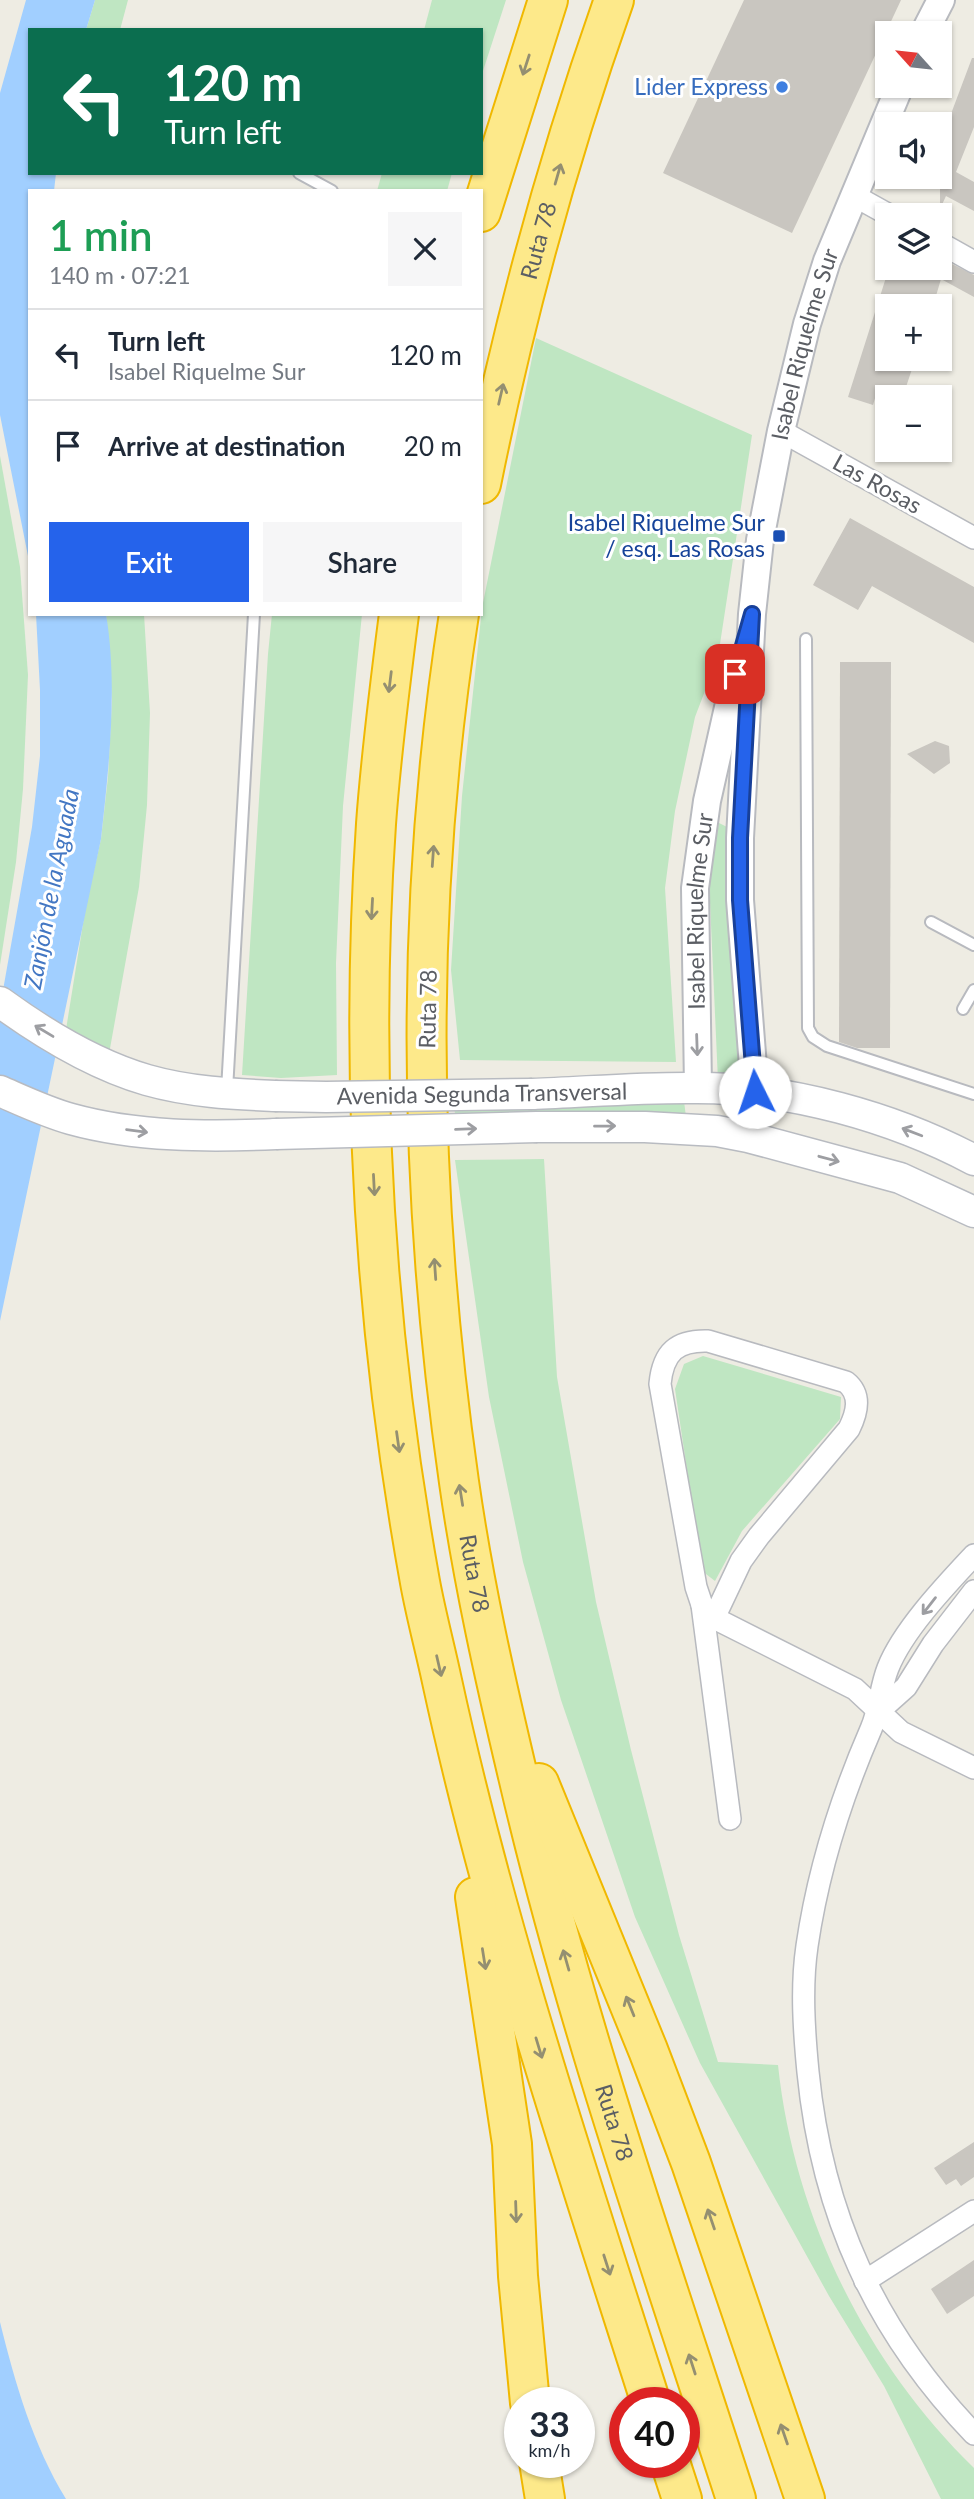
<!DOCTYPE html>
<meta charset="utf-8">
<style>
body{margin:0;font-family:Lato,sans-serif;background:#f6f6f7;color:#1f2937;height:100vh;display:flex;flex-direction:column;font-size:26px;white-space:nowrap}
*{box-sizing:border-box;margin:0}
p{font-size:23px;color:#747a83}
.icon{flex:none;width:38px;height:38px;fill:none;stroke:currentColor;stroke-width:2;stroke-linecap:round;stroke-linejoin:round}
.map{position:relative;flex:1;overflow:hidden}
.sheet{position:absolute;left:28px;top:189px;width:455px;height:427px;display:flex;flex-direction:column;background:#fff;border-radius:0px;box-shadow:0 2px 5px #0004}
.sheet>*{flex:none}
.hud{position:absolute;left:28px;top:28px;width:455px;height:147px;border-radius:0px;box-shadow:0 2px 5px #0004;background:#0b6e4f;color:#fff;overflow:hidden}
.needle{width:46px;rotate:297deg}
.buttons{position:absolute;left:875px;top:21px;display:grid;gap:14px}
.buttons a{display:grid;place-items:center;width:77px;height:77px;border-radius:0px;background:#fff;box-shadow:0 2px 5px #0004;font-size:35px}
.speed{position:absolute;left:504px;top:2387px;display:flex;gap:14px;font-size:35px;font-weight:700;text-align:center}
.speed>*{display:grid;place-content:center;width:91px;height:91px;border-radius:50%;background:#fff;box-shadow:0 2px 5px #0004;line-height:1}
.speed small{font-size:18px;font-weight:400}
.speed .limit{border:10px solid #d22;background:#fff;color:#111}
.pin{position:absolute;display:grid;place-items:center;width:60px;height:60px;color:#fff;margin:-30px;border-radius:14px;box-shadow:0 4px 10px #0006}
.me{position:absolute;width:77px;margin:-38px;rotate:356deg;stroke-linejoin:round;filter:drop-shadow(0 0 5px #0008)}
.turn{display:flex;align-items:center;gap:24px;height:147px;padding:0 21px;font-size:32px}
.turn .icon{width:91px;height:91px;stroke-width:2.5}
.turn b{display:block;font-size:49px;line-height:60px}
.round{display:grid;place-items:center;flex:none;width:74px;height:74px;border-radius:0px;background:#f6f6f7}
.summary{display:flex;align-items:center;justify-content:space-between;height:119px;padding:0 21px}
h1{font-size:42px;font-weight:600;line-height:52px;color:#1e9e55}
.cta{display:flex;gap:14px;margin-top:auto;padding:14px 21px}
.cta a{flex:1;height:80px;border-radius:0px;background:#2563eb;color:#fff;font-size:28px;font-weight:600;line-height:80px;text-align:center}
.cta a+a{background:#f6f6f7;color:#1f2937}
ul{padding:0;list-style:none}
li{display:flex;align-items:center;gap:21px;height:91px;padding:0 21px;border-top:2px solid #e0e1e3}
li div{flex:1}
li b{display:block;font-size:26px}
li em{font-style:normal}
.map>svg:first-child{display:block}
.green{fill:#bfe6c2}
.water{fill:#a1cfff}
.building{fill:#c9c6c0}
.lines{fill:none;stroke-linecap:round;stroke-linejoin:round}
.service-casing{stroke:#b8babf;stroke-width:14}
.minor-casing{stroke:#b8babf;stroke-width:24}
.tertiary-casing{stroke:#b8babf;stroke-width:30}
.secondary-casing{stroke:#b8bbc1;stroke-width:33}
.motorway-casing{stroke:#f0b800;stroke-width:42}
.service{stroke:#fff;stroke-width:10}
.minor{stroke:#fff;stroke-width:21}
.tertiary{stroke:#fff;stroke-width:26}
.secondary{stroke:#fff;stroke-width:30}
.motorway{stroke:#fde98a;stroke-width:38}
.secondary-bridge-casing{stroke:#b8bbc1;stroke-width:33;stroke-linecap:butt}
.secondary-bridge{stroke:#fff;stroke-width:30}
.oneway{stroke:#948f71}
.oneway2{stroke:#9d9ea2}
.route-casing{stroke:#184099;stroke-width:18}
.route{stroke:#2563eb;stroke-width:12}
.shop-dot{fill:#3f7fe0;stroke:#fff;stroke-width:2.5}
.transit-dot{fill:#1a4fb4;stroke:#fff;stroke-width:2.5}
.labels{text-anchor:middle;stroke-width:6;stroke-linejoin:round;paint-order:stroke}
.shop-label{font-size:23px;fill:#366cbe;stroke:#fff;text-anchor:end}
.street-label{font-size:23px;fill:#5b5e64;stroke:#fff}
.transit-label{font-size:23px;fill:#164399;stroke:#fff;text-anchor:end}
.water-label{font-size:24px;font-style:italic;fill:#4377c3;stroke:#fff}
</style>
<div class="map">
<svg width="974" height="2499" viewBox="0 0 974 2499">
<rect width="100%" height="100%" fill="#eeece3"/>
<g class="green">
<polygon points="95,0 128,0 120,30 86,30"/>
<polygon points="432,0 506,0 481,77 481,30 424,30"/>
<polygon points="382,173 452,173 447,191 377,191"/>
<polygon points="536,338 752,435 718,657 695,717 675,811 665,888 676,1062 460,1060 451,970 462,796 482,608"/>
<polygon points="0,456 20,567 28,675 23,789 16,862 0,965"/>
<polygon points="106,614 144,614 150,713 147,805 139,887 109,1054 64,1042 86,905 101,839 108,777 112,701"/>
<polygon points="272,614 362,614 343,806 336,963 337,1075 281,1078 242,1075 268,654"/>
<polygon points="719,823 737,832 744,1080 718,1081 709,880"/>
<polygon points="684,1101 686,1117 456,1118 454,1108"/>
<path d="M544,1159L557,1377L596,1602L631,1750L679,1935L718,2062L778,2065C794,2216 865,2362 974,2468V2499H941L884,2386L829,2296L700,2063L635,1917L561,1700L523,1562L489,1397L455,1160Z"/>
<polygon points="703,1356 841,1397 840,1419 742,1531 715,1581 702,1571 675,1389 684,1364"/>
</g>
<g class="water">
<polygon points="26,0 95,0 86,30 30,30 30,173 56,173 54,191 30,191 30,566 0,415 0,93"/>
<path d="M36,614H106C118,686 109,767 101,839L0,1321V1007L32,827L40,756V690Z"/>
<path d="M0,2322C15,2383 33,2445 66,2499H0Z"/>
</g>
<g class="building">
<polygon points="744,0 901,0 792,233 663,173"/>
<polygon points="972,58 974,58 974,127 956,172 974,182 974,211 946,196 940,209 940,143"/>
<polygon points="940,258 974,275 974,297 941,279 933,306 887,306 887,359 913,366 903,396 878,388 873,405 848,397 889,268 940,268"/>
<polygon points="850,518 974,587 974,643 872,586 858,610 813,585"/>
<polygon points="840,662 891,662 890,1048 857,1048 839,1042"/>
<polygon points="935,741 949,746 950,763 934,774 907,754"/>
<polygon points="974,2142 974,2177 961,2186 956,2179 946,2185 934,2168"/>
<polygon points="974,2260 974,2296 947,2314 931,2289"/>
</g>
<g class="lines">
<defs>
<g id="service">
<polyline points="299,173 332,191"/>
<polyline points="806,639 808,1028 813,1037 827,1046 974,1094"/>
<polyline points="931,922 974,945"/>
<polyline points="963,1009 974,990"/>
<polyline points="227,1090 254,614"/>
</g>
<g id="minor">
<polyline points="853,195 889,215"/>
<polyline points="940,243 974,262"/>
<polyline points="781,431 974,538"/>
<path d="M974,1555C946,1585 903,1630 888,1668C880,1688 880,1709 871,1729C841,1798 818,1871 807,1946C801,1987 804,2031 808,2072C822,2214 875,2331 974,2434"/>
<polyline points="702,1605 730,1819"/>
<path d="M714,1618L741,1561L759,1536L849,1429C857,1413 862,1395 846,1382L708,1341C677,1340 663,1352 660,1384L696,1587L702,1605L714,1618L855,1689L901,1732L974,1768"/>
<polyline points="878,1712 906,1687 933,1644 974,1591"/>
<polyline points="865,2281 974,2211"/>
</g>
<g id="tertiary">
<polyline points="924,33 941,0"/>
<path id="s1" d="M698,1088L695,888L707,801L738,663"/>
<path id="s2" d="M755,1092L740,900V838L752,614L760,540L781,431L807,324L827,261L900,86"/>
</g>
<g id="secondary">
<path d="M0,1002C44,1034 95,1065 147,1080C189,1092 232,1094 275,1096"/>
<path d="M0,1091C23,1101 46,1112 71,1119C136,1137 208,1137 276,1134"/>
<path d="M532,1094C587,1092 643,1087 698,1088C789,1088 893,1117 974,1160"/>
<polyline points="537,1127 645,1127 717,1131 748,1137 900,1178 974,1212"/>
</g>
<g id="motorway">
<polyline points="481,212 548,0"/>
<path id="s3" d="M481,484C514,320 558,158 614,0"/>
<path d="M399,614C390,684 381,754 376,824C359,1077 375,1333 420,1582C426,1615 435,1648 442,1681C495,1926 575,2164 651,2403"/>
<path id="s4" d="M459,614C414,901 418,1195 459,1482C473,1581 495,1679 518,1776C575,2021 659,2260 736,2499"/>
<polyline points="539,1783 648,2050 691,2163 805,2499"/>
<polyline points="475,1897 512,2144 518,2276 530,2403"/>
<polyline points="539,2462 545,2499"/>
<polyline points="670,2462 682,2499"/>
</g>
</defs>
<use href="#service" class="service-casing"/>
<use href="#minor" class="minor-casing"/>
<use href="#tertiary" class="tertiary-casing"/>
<use href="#secondary" class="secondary-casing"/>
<use href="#motorway" class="motorway-casing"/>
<use href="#service" class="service"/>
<use href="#minor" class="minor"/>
<use href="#tertiary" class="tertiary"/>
<use href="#secondary" class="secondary"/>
<use href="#motorway" class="motorway"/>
<defs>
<g id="secondary-bridge">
<polyline points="275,1096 326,1097 532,1094"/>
<polyline points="276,1134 537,1127"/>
</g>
</defs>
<use href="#secondary-bridge" class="secondary-bridge-casing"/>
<use href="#secondary-bridge" class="secondary-bridge"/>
</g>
<defs><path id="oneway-shaft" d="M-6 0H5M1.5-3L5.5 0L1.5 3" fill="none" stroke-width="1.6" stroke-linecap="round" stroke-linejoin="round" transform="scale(1.75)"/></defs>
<g class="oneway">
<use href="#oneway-shaft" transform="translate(526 65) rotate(108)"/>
<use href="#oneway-shaft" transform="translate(558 174) rotate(-74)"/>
<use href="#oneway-shaft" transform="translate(501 394) rotate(-77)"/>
<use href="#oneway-shaft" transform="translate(390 682) rotate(97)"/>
<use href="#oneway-shaft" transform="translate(433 856) rotate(-86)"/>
<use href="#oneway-shaft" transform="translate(372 909) rotate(93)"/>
<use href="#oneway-shaft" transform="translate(374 1185) rotate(87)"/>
<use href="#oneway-shaft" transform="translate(435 1269) rotate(-94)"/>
<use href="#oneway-shaft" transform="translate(398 1442) rotate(82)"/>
<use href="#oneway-shaft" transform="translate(461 1495) rotate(-99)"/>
<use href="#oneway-shaft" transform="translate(439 1666) rotate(77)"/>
<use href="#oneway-shaft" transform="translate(484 1959) rotate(81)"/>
<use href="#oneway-shaft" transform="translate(566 1960) rotate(-106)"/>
<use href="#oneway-shaft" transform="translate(630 2006) rotate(-112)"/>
<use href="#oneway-shaft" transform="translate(539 2048) rotate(73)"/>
<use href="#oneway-shaft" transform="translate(516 2212) rotate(88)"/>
<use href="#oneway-shaft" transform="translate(711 2219) rotate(-109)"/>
<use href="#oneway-shaft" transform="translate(607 2265) rotate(72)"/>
<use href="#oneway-shaft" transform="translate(692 2364) rotate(-108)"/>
<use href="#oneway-shaft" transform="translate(784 2434) rotate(-109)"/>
</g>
<g class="oneway2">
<use href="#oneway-shaft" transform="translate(44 1031) rotate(-149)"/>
<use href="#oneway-shaft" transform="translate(697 1045) rotate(88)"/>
<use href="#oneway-shaft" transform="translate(605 1126) rotate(-1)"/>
<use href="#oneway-shaft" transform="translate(466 1129) rotate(-2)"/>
<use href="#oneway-shaft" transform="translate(137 1131) rotate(7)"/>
<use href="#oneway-shaft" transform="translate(912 1132) rotate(-159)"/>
<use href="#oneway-shaft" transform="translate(829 1159) rotate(15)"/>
<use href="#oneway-shaft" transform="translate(929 1606) rotate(128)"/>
</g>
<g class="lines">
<defs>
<polyline id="route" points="735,674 752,614 740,838 740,900 755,1092"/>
</defs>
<use href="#route" class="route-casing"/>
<use href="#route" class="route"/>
</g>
<circle class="shop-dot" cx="782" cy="87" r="7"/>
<rect class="transit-dot" x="772" y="529" width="14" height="14" rx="3.5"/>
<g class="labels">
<g class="shop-label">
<text x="768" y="95">Lider Express</text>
</g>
<g class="street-label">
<text dy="8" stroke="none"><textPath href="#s3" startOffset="250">Ruta 78</textPath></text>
<text dy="8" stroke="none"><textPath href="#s2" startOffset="754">Isabel Riquelme Sur</textPath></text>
<text transform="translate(877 484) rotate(29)" y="8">Las Rosas</text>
<text dy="8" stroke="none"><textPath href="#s1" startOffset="177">Isabel Riquelme Sur</textPath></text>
<text transform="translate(428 1009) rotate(-89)" y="8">Ruta 78</text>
<text transform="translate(482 1094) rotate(-1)" y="8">Avenida Segunda Transversal</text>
<text dy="8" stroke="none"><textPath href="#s4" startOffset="964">Ruta 78</textPath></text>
<text dy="8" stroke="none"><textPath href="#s4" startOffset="1531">Ruta 78</textPath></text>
</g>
<g class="transit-label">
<text x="765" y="531">Isabel Riquelme Sur<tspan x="765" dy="26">/ esq. Las Rosas</tspan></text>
</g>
<g class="water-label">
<text transform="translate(52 889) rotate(-79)" y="8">Zanjón de la Aguada</text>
</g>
</g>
</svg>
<div class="buttons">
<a><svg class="needle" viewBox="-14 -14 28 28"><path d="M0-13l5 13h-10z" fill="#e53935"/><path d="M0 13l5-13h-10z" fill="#747a83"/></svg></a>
<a><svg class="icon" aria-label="sound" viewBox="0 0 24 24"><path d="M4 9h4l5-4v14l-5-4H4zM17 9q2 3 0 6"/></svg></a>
<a><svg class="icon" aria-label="layers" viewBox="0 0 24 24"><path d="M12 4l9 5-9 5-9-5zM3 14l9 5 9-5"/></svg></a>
<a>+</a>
<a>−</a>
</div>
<div class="speed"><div>33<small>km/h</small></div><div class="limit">40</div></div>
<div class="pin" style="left:735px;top:674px;background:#d93025"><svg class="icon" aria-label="arrive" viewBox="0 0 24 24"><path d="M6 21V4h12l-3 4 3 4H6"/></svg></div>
<svg class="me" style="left:755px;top:1092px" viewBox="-20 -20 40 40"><circle r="19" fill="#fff"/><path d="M0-13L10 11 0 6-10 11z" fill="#2563eb"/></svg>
<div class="hud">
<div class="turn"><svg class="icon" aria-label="left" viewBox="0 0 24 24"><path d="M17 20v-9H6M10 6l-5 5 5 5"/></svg><div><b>120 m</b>Turn left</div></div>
</div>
<section class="sheet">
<div class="summary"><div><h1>1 min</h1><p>140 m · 07:21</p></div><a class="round"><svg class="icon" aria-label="close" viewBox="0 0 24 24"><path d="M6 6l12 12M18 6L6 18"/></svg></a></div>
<ul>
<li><svg class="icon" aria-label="left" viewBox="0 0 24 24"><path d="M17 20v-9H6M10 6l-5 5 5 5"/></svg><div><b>Turn left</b><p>Isabel Riquelme Sur</p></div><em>120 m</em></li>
<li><svg class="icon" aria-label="arrive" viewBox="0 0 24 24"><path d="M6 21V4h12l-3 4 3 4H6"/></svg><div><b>Arrive at destination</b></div><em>20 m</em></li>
</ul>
<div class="cta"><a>Exit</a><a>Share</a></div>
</section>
</div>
